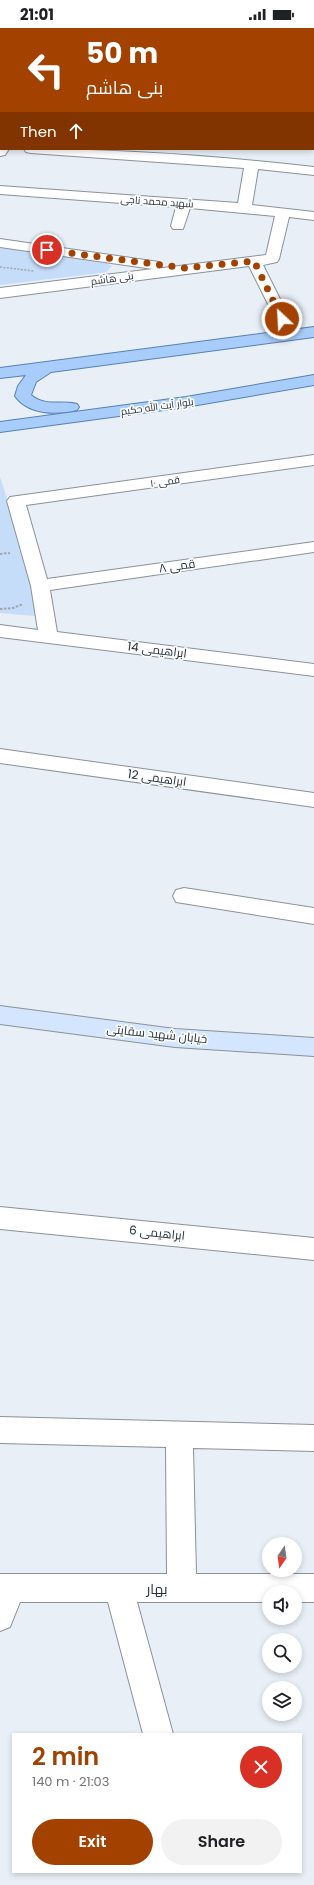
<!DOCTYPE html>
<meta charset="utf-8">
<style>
body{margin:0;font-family:Poppins,Cairo,sans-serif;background:#f2f2f2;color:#202124;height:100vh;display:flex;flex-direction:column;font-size:15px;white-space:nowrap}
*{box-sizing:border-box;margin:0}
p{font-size:13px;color:#757577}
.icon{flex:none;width:22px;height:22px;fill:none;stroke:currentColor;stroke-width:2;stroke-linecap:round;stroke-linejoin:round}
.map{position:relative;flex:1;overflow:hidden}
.panel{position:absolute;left:12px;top:1705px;width:290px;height:140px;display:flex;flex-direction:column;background:#fff;border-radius:0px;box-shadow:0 2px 6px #0003}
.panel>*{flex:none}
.top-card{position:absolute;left:0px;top:0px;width:314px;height:122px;box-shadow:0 2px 6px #0003;background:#a34101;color:#fff;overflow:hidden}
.needle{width:26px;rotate:193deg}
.controls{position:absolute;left:262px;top:1509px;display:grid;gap:8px}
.controls a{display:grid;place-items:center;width:40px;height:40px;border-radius:50%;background:#fff;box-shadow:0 2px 6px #0003;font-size:20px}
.pin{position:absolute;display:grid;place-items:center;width:34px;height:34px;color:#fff;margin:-17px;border:2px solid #fff;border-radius:50%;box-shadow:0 1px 4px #0007}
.me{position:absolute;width:44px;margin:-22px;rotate:335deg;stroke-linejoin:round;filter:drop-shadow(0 0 3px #0008)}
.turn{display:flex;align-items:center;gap:14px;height:84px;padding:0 20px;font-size:18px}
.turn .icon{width:52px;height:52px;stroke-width:2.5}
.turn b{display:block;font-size:28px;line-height:34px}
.then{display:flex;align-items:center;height:38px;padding:0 20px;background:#0003;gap:8px;font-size:15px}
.round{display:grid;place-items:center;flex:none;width:42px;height:42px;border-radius:21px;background:#f2f2f2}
.head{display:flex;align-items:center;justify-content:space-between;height:68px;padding:0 20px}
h1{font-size:24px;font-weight:600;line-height:30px;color:#a34101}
.cta{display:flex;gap:8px;margin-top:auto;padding:8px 20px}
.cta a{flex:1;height:46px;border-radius:24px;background:#a34101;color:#fff;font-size:16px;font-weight:600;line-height:46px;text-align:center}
.cta a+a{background:#f2f2f2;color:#202124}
.status{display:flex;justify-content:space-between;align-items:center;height:28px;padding:0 20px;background:#fff;direction:ltr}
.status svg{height:11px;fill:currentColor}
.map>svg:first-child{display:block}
.green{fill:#c6ddfa}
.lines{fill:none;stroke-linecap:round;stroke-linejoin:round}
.street-casing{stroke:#8b9199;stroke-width:2}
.secondary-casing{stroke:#8b9199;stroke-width:2}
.primary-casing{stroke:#5780b2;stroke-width:2}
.path-far1{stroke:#a1a6ac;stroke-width:1.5;stroke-dasharray:2 1.5;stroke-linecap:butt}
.path{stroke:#a1a6ac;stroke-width:2;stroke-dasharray:2.5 1.5;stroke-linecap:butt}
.street{fill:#fff;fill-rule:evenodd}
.secondary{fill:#d4e6fd;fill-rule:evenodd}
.primary{fill:#a8cdfb;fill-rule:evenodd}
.route{stroke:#a34101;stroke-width:7;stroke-dasharray:0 12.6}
.labels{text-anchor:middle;stroke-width:3.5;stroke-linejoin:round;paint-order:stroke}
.far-street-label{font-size:10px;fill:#2b2d30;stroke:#f9fcff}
.street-label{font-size:12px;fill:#2b2d30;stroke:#f9fcff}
.near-street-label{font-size:14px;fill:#2b2d30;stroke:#f9fcff}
</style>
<div class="status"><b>21:01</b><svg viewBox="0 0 49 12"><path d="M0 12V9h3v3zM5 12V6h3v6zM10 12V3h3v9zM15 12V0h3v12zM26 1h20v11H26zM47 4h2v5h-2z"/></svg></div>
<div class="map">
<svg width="314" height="1857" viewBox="0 0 314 1857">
<rect width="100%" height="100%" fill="#e8eff7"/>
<g class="green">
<polygon points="0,219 106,235 112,238 106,244 100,245 0,257"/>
<polygon points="0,449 45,589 0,585"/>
</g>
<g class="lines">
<defs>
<g id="street">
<polygon points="0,117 1,121 9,121 5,127 0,128"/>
<path d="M24,121C121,121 218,128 314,139V147L258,141L252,177L314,184V192L289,189L279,231L277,234L263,237L290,291L287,294L282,296L277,294L249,238L0,270V260L153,241L0,219V211L159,234L161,237L159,240L155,241L266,227L275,188L190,180L183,201H173L171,198L176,179L0,166V158L238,175L244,140L31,125L26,124Z"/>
<polygon points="314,427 314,437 26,477 47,551 314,514 314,524 50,562 57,604 314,636 314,648 0,609 0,597 38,602 31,558 7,473 10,469"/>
<polygon points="0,721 314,765 314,779 0,735"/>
<polygon points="184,860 314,880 314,896 176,874 173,868 176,862"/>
<polygon points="0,1179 314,1210 314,1232 0,1201"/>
<polygon points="0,1389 314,1397 314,1423 193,1420 196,1546 314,1546 314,1574 295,1574 295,1564 269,1564 269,1574 137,1574 173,1706 143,1706 108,1574 20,1574 10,1599 0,1603 0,1546 167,1546 166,1419 0,1415"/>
</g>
<polygon id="secondary" points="0,978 175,1001 314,1010 314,1028 175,1019 0,996"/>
<g id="primary">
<path d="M314,299V309L51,344L36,354L31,367C45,379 61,372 77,376L79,379L77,382C57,387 28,387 15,368L18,358L26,347L0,350V340Z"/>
<polygon points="314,347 314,357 186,379 0,404 0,394 186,369"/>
</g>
</defs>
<use href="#street" class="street-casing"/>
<use href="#secondary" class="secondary-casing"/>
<use href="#primary" class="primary-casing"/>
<polyline class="path-far1" points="0,239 34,243"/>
<g class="path">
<polyline points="0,526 10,525"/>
<polyline points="0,581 13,580 23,576"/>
</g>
<use href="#street" class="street"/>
<use href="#secondary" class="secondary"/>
<use href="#primary" class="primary"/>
</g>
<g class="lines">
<polyline class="route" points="47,222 185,240 254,233 282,291"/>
</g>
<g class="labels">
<g class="far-street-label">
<text transform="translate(157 173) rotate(4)" y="4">شهید محمد ناجی</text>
<text transform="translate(112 250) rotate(-8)" y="4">بنی هاشم</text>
<text transform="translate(157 378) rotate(-8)" y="4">بلوار آیت الله حکیم</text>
<text transform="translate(165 453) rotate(-8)" y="4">قمی ۱۰</text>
</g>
<g class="street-label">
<text transform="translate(177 538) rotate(-8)" y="4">قمی ۸</text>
<text transform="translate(157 622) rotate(7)" y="4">ابراهیمی 14</text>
<text transform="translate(157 750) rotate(8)" y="4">ابراهیمی 12</text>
<text transform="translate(157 1006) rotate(6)" y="4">خیابان شهید سقایتی</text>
<text transform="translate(157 1205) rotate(6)" y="4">ابراهیمی 6</text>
</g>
<g class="near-street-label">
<text x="157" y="1566">بهار</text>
</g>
</g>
</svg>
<div class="controls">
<a><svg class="needle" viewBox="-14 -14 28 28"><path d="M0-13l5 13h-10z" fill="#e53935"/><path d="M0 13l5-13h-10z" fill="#757577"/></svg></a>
<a><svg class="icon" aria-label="sound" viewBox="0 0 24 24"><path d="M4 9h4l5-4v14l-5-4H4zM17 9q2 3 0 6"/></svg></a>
<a><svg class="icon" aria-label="search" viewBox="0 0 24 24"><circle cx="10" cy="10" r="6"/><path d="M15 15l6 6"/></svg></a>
<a><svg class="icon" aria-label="layers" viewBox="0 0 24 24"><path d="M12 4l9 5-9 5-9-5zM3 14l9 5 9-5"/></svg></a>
</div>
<div class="pin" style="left:47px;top:222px;background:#d93025"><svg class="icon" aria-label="arrive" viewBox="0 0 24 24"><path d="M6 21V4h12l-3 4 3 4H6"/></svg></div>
<svg class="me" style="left:282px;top:291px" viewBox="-20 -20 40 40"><circle r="17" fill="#a34101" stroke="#fff" stroke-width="3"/><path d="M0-11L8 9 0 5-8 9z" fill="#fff"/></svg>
<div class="top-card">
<div class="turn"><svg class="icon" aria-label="left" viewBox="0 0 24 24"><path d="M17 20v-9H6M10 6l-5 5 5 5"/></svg><div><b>50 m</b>بنی هاشم</div></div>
<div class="then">Then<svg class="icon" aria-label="ahead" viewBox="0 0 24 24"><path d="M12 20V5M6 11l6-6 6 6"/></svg></div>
</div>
<section class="panel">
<div class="head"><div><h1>2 min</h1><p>140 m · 21:03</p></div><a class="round" style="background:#d93025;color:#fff"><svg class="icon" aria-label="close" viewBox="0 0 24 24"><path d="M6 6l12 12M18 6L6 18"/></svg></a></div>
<div class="cta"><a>Exit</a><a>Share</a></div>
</section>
</div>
